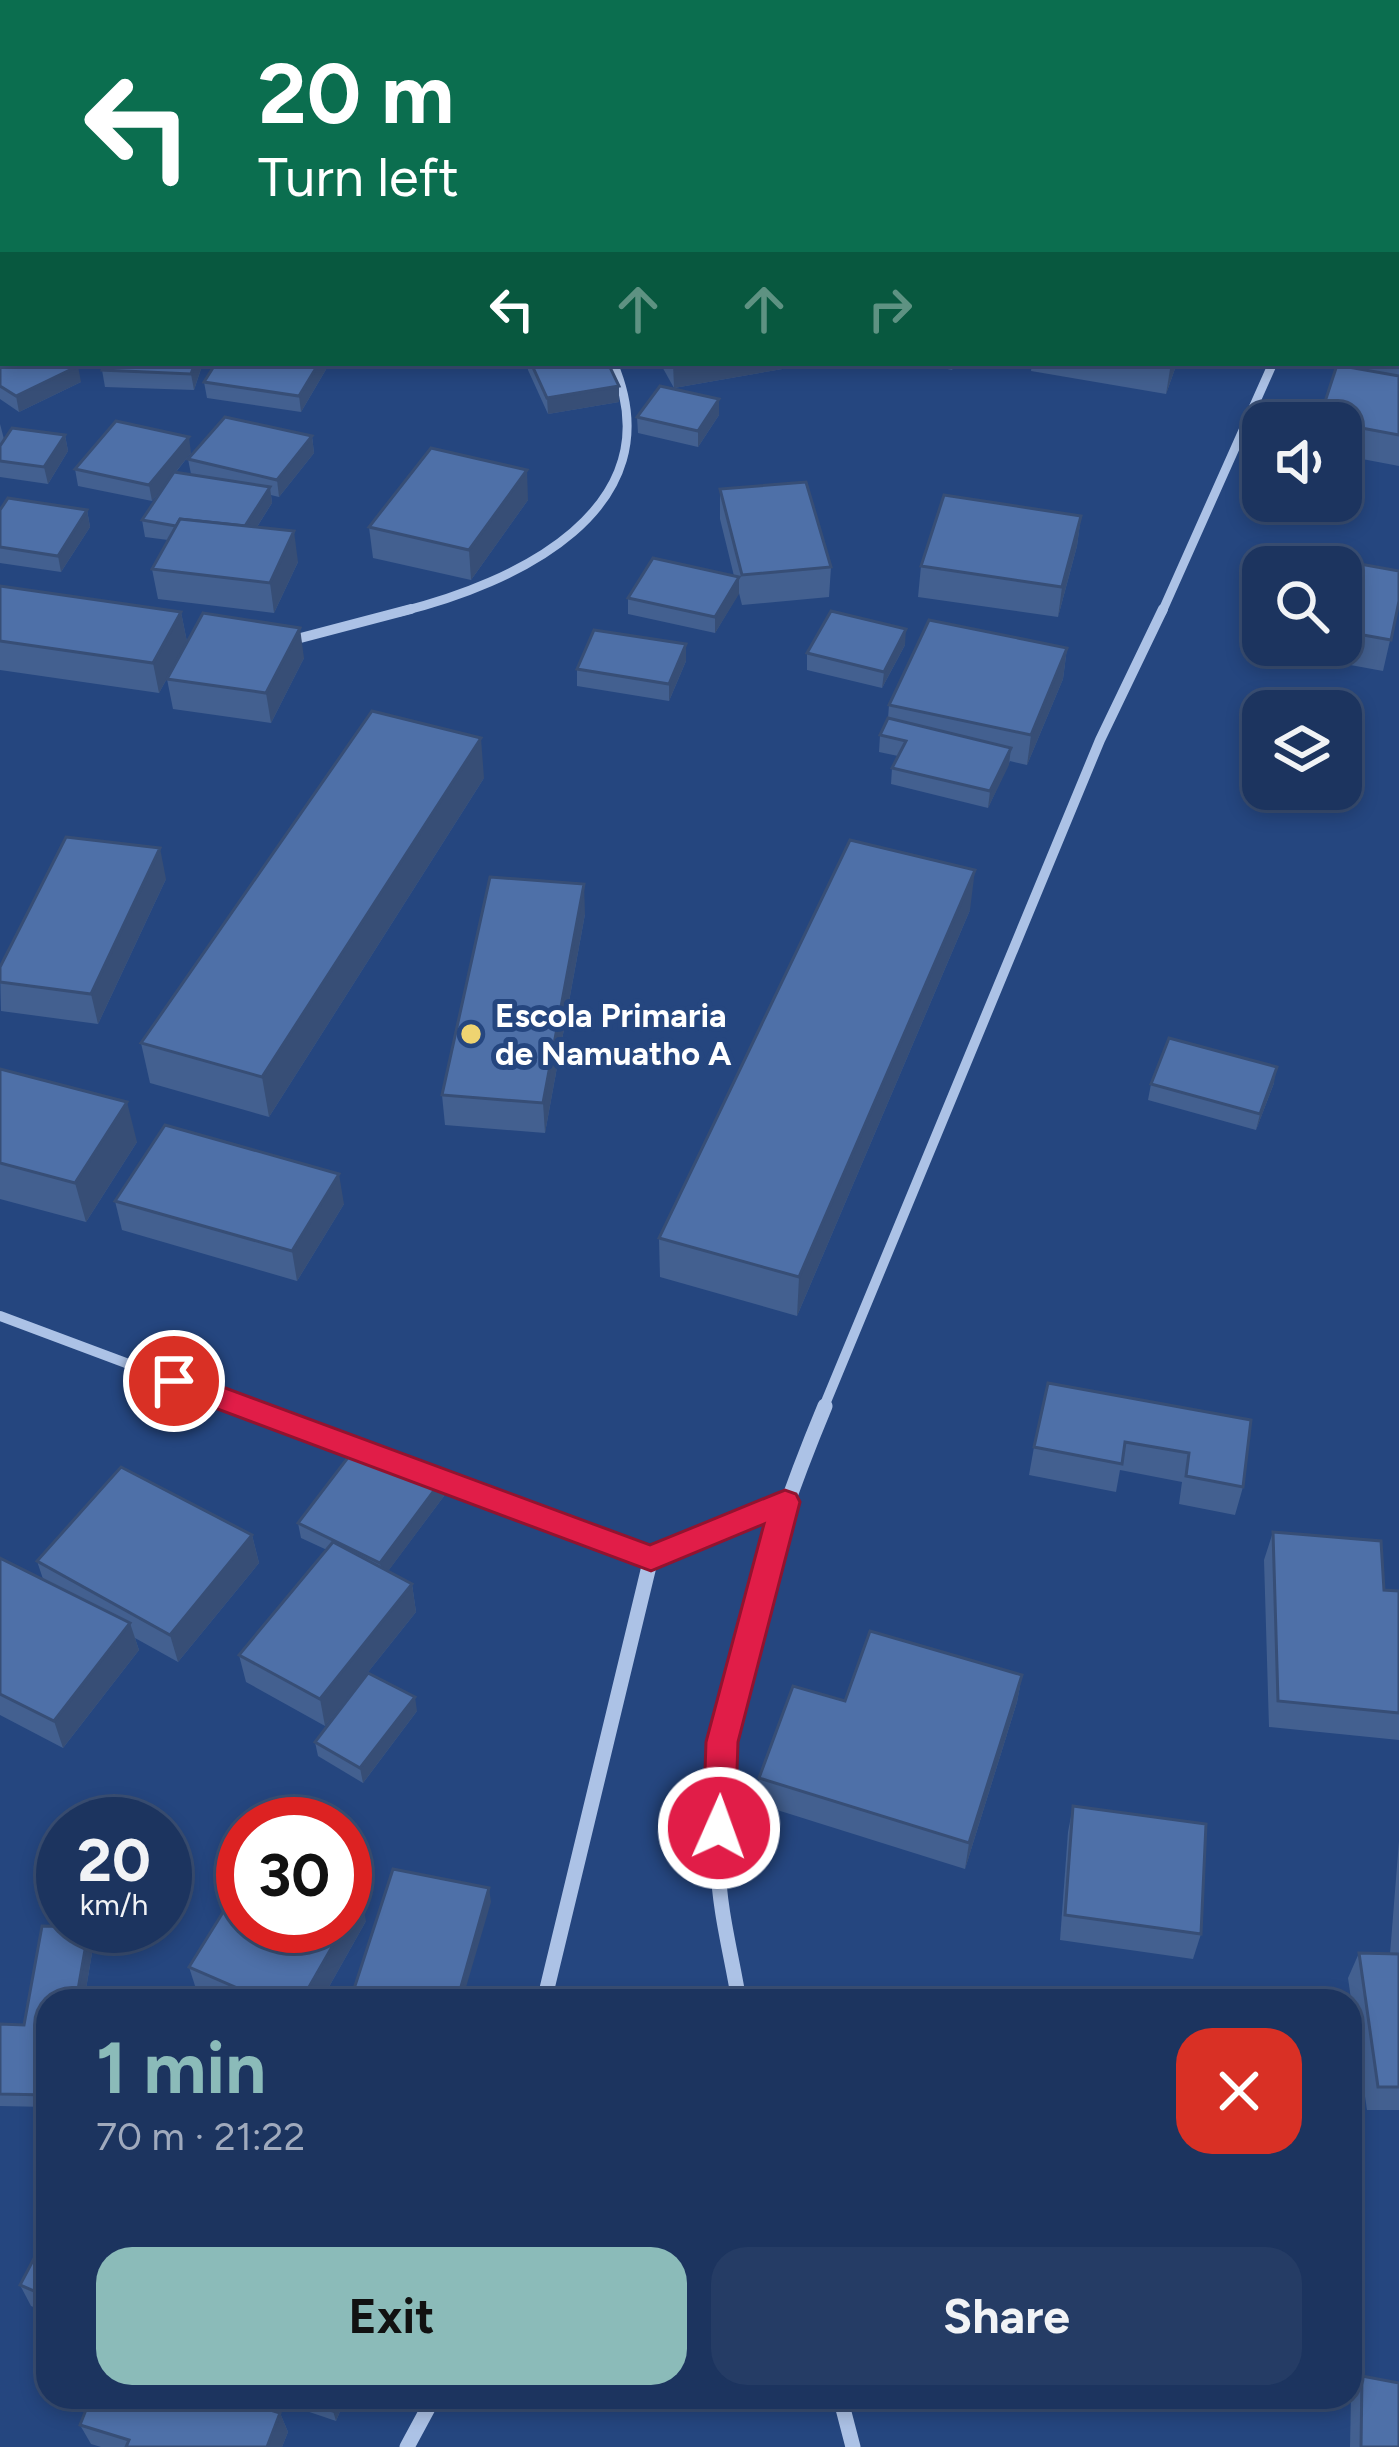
<!DOCTYPE html>
<meta charset="utf-8">
<style>
body{margin:0;font-family:Figtree,sans-serif;background:#253c65;color:#f1f3f6;height:100vh;display:flex;flex-direction:column;font-size:45px;white-space:nowrap}
*{box-sizing:border-box;margin:0}
p{font-size:39px;color:#a0aabd}
.icon{flex:none;width:66px;height:66px;fill:none;stroke:currentColor;stroke-width:2;stroke-linecap:round;stroke-linejoin:round}
.map{position:relative;flex:1;overflow:hidden}
.panel{position:absolute;left:36px;top:1989px;width:1326px;height:420px;display:flex;flex-direction:column;background:#1c345f;border-radius:36px;box-shadow:0 6px 18px #0003,0 0 0 3px #3a4f74}
.panel>*{flex:none}
.banner{position:absolute;left:0px;top:0px;width:1401px;height:366px;box-shadow:0 6px 18px #0003,0 0 0 3px #3a4f74;background:#0b6e4f;color:#fff;overflow:hidden}
.buttons{position:absolute;left:1242px;top:402px;display:grid;gap:24px}
.buttons a{display:grid;place-items:center;width:120px;height:120px;border-radius:24px;background:#1c345f;box-shadow:0 6px 18px #0003,0 0 0 3px #3a4f74;font-size:60px}
.speed{position:absolute;left:36px;top:1797px;display:flex;gap:24px;font-size:60px;font-weight:700;text-align:center}
.speed>*{display:grid;place-content:center;width:156px;height:156px;border-radius:50%;background:#1c345f;box-shadow:0 6px 18px #0003,0 0 0 3px #3a4f74;line-height:1}
.speed small{font-size:30px;font-weight:400}
.speed .limit{border:18px solid #d22;background:#fff;color:#111}
.pin{position:absolute;display:grid;place-items:center;width:102px;height:102px;color:#fff;margin:-51px;border:6px solid #fff;border-radius:50%;box-shadow:0 3px 12px #0007}
.me{position:absolute;width:132px;margin:-66px;rotate:2deg;stroke-linejoin:round;filter:drop-shadow(0 0 9px #0008)}
.turn{display:flex;align-items:center;gap:42px;height:252px;padding:0 60px;font-size:54px}
.turn .icon{width:156px;height:156px;stroke-width:2.5}
.turn b{display:block;font-size:84px;line-height:102px}
.lanes{display:flex;align-items:center;height:114px;padding:0 60px;background:#0003;justify-content:center;gap:60px;direction:ltr}
.lanes .off{opacity:.35}
.round{display:grid;place-items:center;flex:none;width:126px;height:126px;border-radius:36px;background:#253c65}
.summary{display:flex;align-items:center;justify-content:space-between;height:204px;padding:0 60px}
h1{font-size:72px;font-weight:700;line-height:90px;color:#8bbbb9}
.button{display:flex;gap:24px;margin-top:auto;padding:24px 60px}
.button a{flex:1;height:138px;border-radius:36px;background:#8bbbb9;color:#111;font-size:48px;font-weight:700;line-height:138px;text-align:center}
.button a+a{background:#253c65;color:#f1f3f6}
.map>svg:first-child{display:block}
.lines{fill:none;stroke-linecap:round;stroke-linejoin:round}
.street-far2{stroke:#acc2e6;stroke-width:9}
.street-far1{stroke:#acc2e6;stroke-width:10}
.street{stroke:#acc2e6;stroke-width:15}
.wall{fill:#436090}
.shaded-wall{fill:#374e76}
.building{fill:#4e70a8;stroke:#374e76;stroke-width:3}
.route{fill:#e11d48;stroke:#92132f;stroke-width:3}
.poi-dot{fill:#efd471;stroke:#25467f;stroke-width:4.5}
.labels{text-anchor:middle;stroke-width:10;stroke-linejoin:round;paint-order:stroke}
.poi-label{font-size:33px;font-weight:bold;fill:#fff;stroke:#25467f;text-anchor:start}
</style>
<div class="map">
<svg width="1399" height="2447" viewBox="0 0 1399 2447">
<rect width="100%" height="100%" fill="#25467f"/>
<g class="lines">
<g class="street-far2">
<path d="M400,612C514,584 676,510 613,363"/>
<polyline points="1162,612 1273,363"/>
</g>
<g class="street-far1">
<polyline points="289,641 411,609"/>
<polyline points="0,1316 249,1409"/>
<polyline points="823,1409 1100,740 1163,609"/>
</g>
<g class="street">
<polyline points="241,1406 370,1454"/>
<polyline points="429,1476 651,1558 785,1502"/>
<polyline points="544,2001 651,1558"/>
<path d="M739,2001C732,1957 719,1910 718,1865C716,1708 765,1550 825,1406"/>
<polyline points="840,2397 853,2447"/>
<polyline points="407,2447 434,2397"/>
</g>
</g>
<g class="wall">
<rect x="77" y="0" width="48" height="3"/>
<polygon points="126,0 238,0 237,3 126,3"/>
<polygon points="1065,0 1176,0 1175,3 1064,3"/>
<rect x="0" y="234" width="3" height="68"/>
<polygon points="1398,300 1399,300 1399,466 1341,455 1341,423 1319,423 1337,365 1354,368 1355,363 1398,363"/>
<polygon points="0,340 81,382 19,412 0,399"/>
<polygon points="527,363 608,363 619,402 548,414 528,370"/>
<polygon points="660,363 817,363 674,388"/>
<polygon points="919,363 956,363 952,370"/>
<polygon points="1032,363 1177,363 1166,394 1031,371"/>
<polygon points="202,366 194,390 105,387 102,370"/>
<polygon points="328,366 301,412 207,398 204,382"/>
<polygon points="719,399 719,415 698,447 638,433 637,417"/>
<polygon points="0,424 4,439 65,435 68,451 48,484 0,477"/>
<polygon points="312,436 314,453 279,497 271,495 272,503 257,527 298,562 274,613 158,599 152,569 168,540 145,537 142,520 165,485 152,501 78,486 75,469 191,453 176,472 191,474 188,459"/>
<polygon points="720,489 831,567 829,597 742,605 739,593 715,633 628,614 628,598 734,576 720,519"/>
<polygon points="528,500 471,580 373,558 369,527"/>
<polygon points="0,510 87,510 90,527 61,572 0,563"/>
<polygon points="1081,516 1077,546 1058,617 918,597 921,566"/>
<polygon points="1341,567 1399,601 1383,671 1263,649 1264,645 1341,645"/>
<polygon points="0,586 181,612 187,642 159,693 0,670"/>
<polygon points="686,644 686,661 669,701 577,686 577,669"/>
<polygon points="905,645 882,688 807,670 807,653"/>
<polygon points="1067,648 1063,679 1027,765 1010,761 988,808 891,784 892,768 898,756 879,752 880,735 888,718 889,705"/>
<polygon points="304,658 271,723 173,709 167,679"/>
<polygon points="484,778 269,1117 150,1083 141,1043"/>
<polygon points="166,879 98,1024 1,1011 0,967"/>
<polygon points="970,910 797,1316 660,1277 659,1238"/>
<polygon points="585,914 545,1133 445,1125 442,1095"/>
<polygon points="0,1069 137,1142 86,1222 0,1199"/>
<polygon points="1274,1083 1256,1130 1148,1100 1151,1084"/>
<polygon points="115,1201 344,1204 297,1281 122,1230"/>
<polygon points="1251,1420 1243,1487 1235,1515 1179,1504 1182,1482 1120,1470 1116,1492 1029,1475 1034,1447"/>
<polygon points="442,1480 444,1496 388,1571 412,1584 416,1612 325,1726 246,1682 239,1655 327,1550 301,1538 298,1523"/>
<polygon points="1273,1532 1384,1590 1399,1591 1399,1740 1269,1727 1264,1560"/>
<polygon points="252,1535 259,1563 178,1662 135,1638 139,1650 63,1748 0,1715 0,1558 43,1579 37,1561"/>
<polygon points="1022,1675 1017,1702 965,1869 758,1804 759,1778 845,1701"/>
<polygon points="417,1711 363,1783 318,1756 315,1742"/>
<polygon points="1073,1806 1201,1934 1193,1959 1060,1940 1068,1832"/>
<polygon points="1399,1841 1399,2110 1367,2110 1348,1978 1359,1953 1390,1954"/>
<polygon points="366,1921 321,2001 219,2001 197,1992 189,1967"/>
<polygon points="94,1941 84,2001 48,2001 48,2107 0,2106 0,2024 24,2025"/>
<polygon points="48,2232 48,2313 31,2306 20,2285"/>
<polygon points="1362,2376 1399,2447 1350,2447 1351,2396"/>
<polygon points="265,2397 346,2397 336,2421"/>
<polygon points="280,2413 288,2432 282,2447 101,2447 91,2444 80,2425"/>
</g>
<g class="shaded-wall">
<polygon points="286,0 448,0 419,3 287,3"/>
<polygon points="195,363 201,363 202,366 194,390 191,374"/>
<polygon points="319,363 328,363 328,366 301,412 299,396"/>
<polygon points="673,363 817,363 674,388"/>
<polygon points="1171,363 1177,363 1166,394"/>
<polygon points="78,366 81,382 19,412 16,396"/>
<polygon points="619,386 619,402 548,414 547,398"/>
<polygon points="719,399 719,415 698,447 698,431"/>
<polygon points="65,435 68,451 48,484 44,467"/>
<polygon points="312,436 314,453 279,497 277,480"/>
<polygon points="189,437 191,453 152,501 149,485"/>
<polygon points="527,470 528,500 471,580 469,550"/>
<polygon points="270,487 272,503 241,552 238,536"/>
<polygon points="87,510 90,527 61,572 58,556"/>
<polygon points="1081,516 1077,546 1058,617 1062,587"/>
<polygon points="294,531 298,562 274,613 270,583"/>
<polygon points="739,577 739,594 715,633 715,617"/>
<polygon points="181,612 187,642 159,693 153,663"/>
<polygon points="300,628 304,658 271,723 266,693"/>
<polygon points="906,629 905,645 882,688 884,672"/>
<polygon points="686,644 686,661 669,701 669,684"/>
<polygon points="1067,648 1063,679 1027,765 1031,735"/>
<polygon points="481,738 484,778 269,1117 262,1077"/>
<polygon points="1011,748 1009,765 988,808 990,791"/>
<polygon points="160,848 166,879 98,1024 91,994"/>
<polygon points="975,870 970,910 797,1316 799,1277"/>
<polygon points="584,884 585,914 545,1133 543,1103"/>
<polygon points="1277,1067 1274,1083 1256,1130 1260,1114"/>
<polygon points="127,1102 137,1142 86,1222 75,1183"/>
<polygon points="339,1174 344,1204 297,1281 292,1251"/>
<polygon points="442,1480 444,1496 383,1578 380,1563"/>
<polygon points="252,1535 259,1563 178,1662 170,1635"/>
<polygon points="412,1584 416,1612 325,1726 320,1699"/>
<polygon points="130,1623 139,1650 63,1748 54,1721"/>
<polygon points="1022,1675 1017,1702 965,1869 969,1843"/>
<polygon points="415,1697 417,1711 363,1783 360,1768"/>
<polygon points="489,1888 491,1902 462,2001 457,2001"/>
<polygon points="361,1896 366,1921 321,2001 301,2001"/>
<polygon points="89,1927 94,1941 84,2001 76,2001"/>
<polygon points="338,2397 346,2397 336,2421 333,2411"/>
<polygon points="280,2413 288,2432 282,2447 267,2447"/>
</g>
<g class="building">
<polygon points="6,0 56,0 55,3 5,3"/>
<polygon points="406,0 408,3 360,3"/>
<polygon points="964,0 1042,0 1034,3 967,3"/>
<polygon points="1065,0 1123,0 1122,3 1064,3"/>
<polygon points="3,9 3,34 0,34 0,18"/>
<polygon points="0,127 3,128 3,171 0,170"/>
<polygon points="1398,206 1399,207 1399,267 1398,267"/>
<rect x="0" y="234" width="3" height="52"/>
<rect x="1398" y="300" width="1" height="59"/>
<polygon points="3,339 3,363 73,363 78,366 16,396 0,386 0,340"/>
<polygon points="104,363 195,363 191,374 102,370"/>
<polygon points="216,363 319,363 299,396 204,382"/>
<polygon points="531,363 608,363 619,386 547,398"/>
<polygon points="1337,365 1399,376 1399,435 1319,420"/>
<polygon points="660,386 719,399 698,431 637,417"/>
<polygon points="225,417 312,436 277,480 188,459"/>
<polygon points="116,421 189,437 149,485 75,469"/>
<polygon points="12,428 65,435 44,467 0,461 0,446"/>
<polygon points="431,448 527,470 469,550 369,527"/>
<polygon points="174,472 270,487 245,526 180,519 176,526 142,520"/>
<polygon points="806,482 831,567 742,575 720,489"/>
<polygon points="944,495 1081,516 1062,587 921,566"/>
<polygon points="8,498 87,510 58,556 0,547 0,510"/>
<polygon points="180,519 294,531 270,583 152,569"/>
<polygon points="1288,551 1399,571 1399,601 1391,640 1341,631 1341,567 1284,567"/>
<polygon points="653,558 739,577 715,617 628,598"/>
<polygon points="0,586 181,612 153,663 0,641"/>
<polygon points="831,611 906,629 884,672 807,653"/>
<polygon points="203,613 300,628 266,693 167,679"/>
<polygon points="929,620 1067,648 1031,735 889,705"/>
<polygon points="594,630 686,644 669,684 577,669"/>
<polygon points="372,711 481,738 262,1077 141,1043"/>
<polygon points="888,718 1011,748 990,791 892,768 906,741 880,735"/>
<polygon points="66,837 160,848 91,994 0,982 0,967"/>
<polygon points="850,840 975,870 799,1277 659,1238"/>
<polygon points="490,877 584,884 543,1103 442,1095"/>
<polygon points="1169,1038 1277,1067 1260,1114 1151,1084"/>
<polygon points="0,1069 127,1102 75,1183 0,1163"/>
<polygon points="165,1125 339,1174 292,1251 115,1201"/>
<polygon points="1048,1383 1251,1420 1243,1487 1186,1476 1189,1453 1125,1442 1122,1464 1034,1447"/>
<polygon points="359,1443 442,1480 380,1563 298,1523"/>
<polygon points="121,1467 252,1535 170,1635 37,1561"/>
<polygon points="1273,1532 1381,1541 1384,1590 1399,1591 1399,1713 1278,1701"/>
<polygon points="333,1542 412,1584 320,1699 239,1655"/>
<polygon points="0,1558 130,1623 54,1721 0,1694"/>
<polygon points="870,1631 1022,1675 969,1843 759,1778 793,1686 845,1701"/>
<polygon points="368,1673 415,1697 360,1768 315,1742"/>
<polygon points="1073,1806 1206,1824 1201,1934 1065,1915"/>
<polygon points="393,1869 489,1888 457,2001 368,2001 351,1998"/>
<polygon points="243,1880 243,1926 344,1926 301,2001 267,2001 189,1967"/>
<polygon points="345,1889 361,1896 345,1924"/>
<polygon points="42,1926 89,1927 76,2001 48,2001 48,2095 0,2094 0,2024 24,2025"/>
<polygon points="1359,1953 1399,1954 1399,2087 1378,2087"/>
<polygon points="48,2232 48,2297 20,2285"/>
<polygon points="1362,2376 1399,2383 1399,2447 1361,2447"/>
<polygon points="91,2397 228,2397 280,2413 267,2447 126,2447 129,2440 80,2425"/>
<polygon points="292,2397 338,2397 333,2411"/>
</g>
<polygon class="route" points="174,1369 650,1545 775,1494 785,1490 796,1494 800,1502 738,1742 735,1828 731,1838 719,1842 708,1838 703,1828 706,1742 764,1524 651,1571 164,1389 159,1381 164,1373"/>
<circle class="poi-dot" cx="471" cy="1034" r="12"/>
<g class="labels">
<g class="poi-label">
<text x="495" y="1027">Escola Primaria<tspan x="495" dy="38">de Namuatho A</tspan></text>
</g>
</g>
</svg>
<div class="buttons">
<a><svg class="icon" aria-label="sound" viewBox="0 0 24 24"><path d="M4 9h4l5-4v14l-5-4H4zM17 9q2 3 0 6"/></svg></a>
<a><svg class="icon" aria-label="search" viewBox="0 0 24 24"><circle cx="10" cy="10" r="6"/><path d="M15 15l6 6"/></svg></a>
<a><svg class="icon" aria-label="layers" viewBox="0 0 24 24"><path d="M12 4l9 5-9 5-9-5zM3 14l9 5 9-5"/></svg></a>
</div>
<div class="speed"><div>20<small>km/h</small></div><div class="limit">30</div></div>
<div class="pin" style="left:174px;top:1381px;background:#d93025"><svg class="icon" aria-label="arrive" viewBox="0 0 24 24"><path d="M6 21V4h12l-3 4 3 4H6"/></svg></div>
<svg class="me" style="left:719px;top:1828px" viewBox="-20 -20 40 40"><circle r="17" fill="#e11d48" stroke="#fff" stroke-width="3"/><path d="M0-11L8 9 0 5-8 9z" fill="#fff"/></svg>
<div class="banner">
<div class="turn"><svg class="icon" aria-label="left" viewBox="0 0 24 24"><path d="M17 20v-9H6M10 6l-5 5 5 5"/></svg><div><b>20 m</b>Turn left</div></div>
<div class="lanes"><svg class="icon" aria-label="left" viewBox="0 0 24 24"><path d="M17 20v-9H6M10 6l-5 5 5 5"/></svg><svg class="icon off" aria-label="ahead" viewBox="0 0 24 24"><path d="M12 20V5M6 11l6-6 6 6"/></svg><svg class="icon off" aria-label="ahead" viewBox="0 0 24 24"><path d="M12 20V5M6 11l6-6 6 6"/></svg><svg class="icon off" aria-label="right" viewBox="0 0 24 24"><path d="M7 20v-9h11M14 6l5 5-5 5"/></svg></div>
</div>
<section class="panel">
<div class="summary"><div><h1>1 min</h1><p>70 m · 21:22</p></div><a class="round" style="background:#d93025;color:#fff"><svg class="icon" aria-label="close" viewBox="0 0 24 24"><path d="M6 6l12 12M18 6L6 18"/></svg></a></div>
<div class="button"><a>Exit</a><a>Share</a></div>
</section>
</div>
